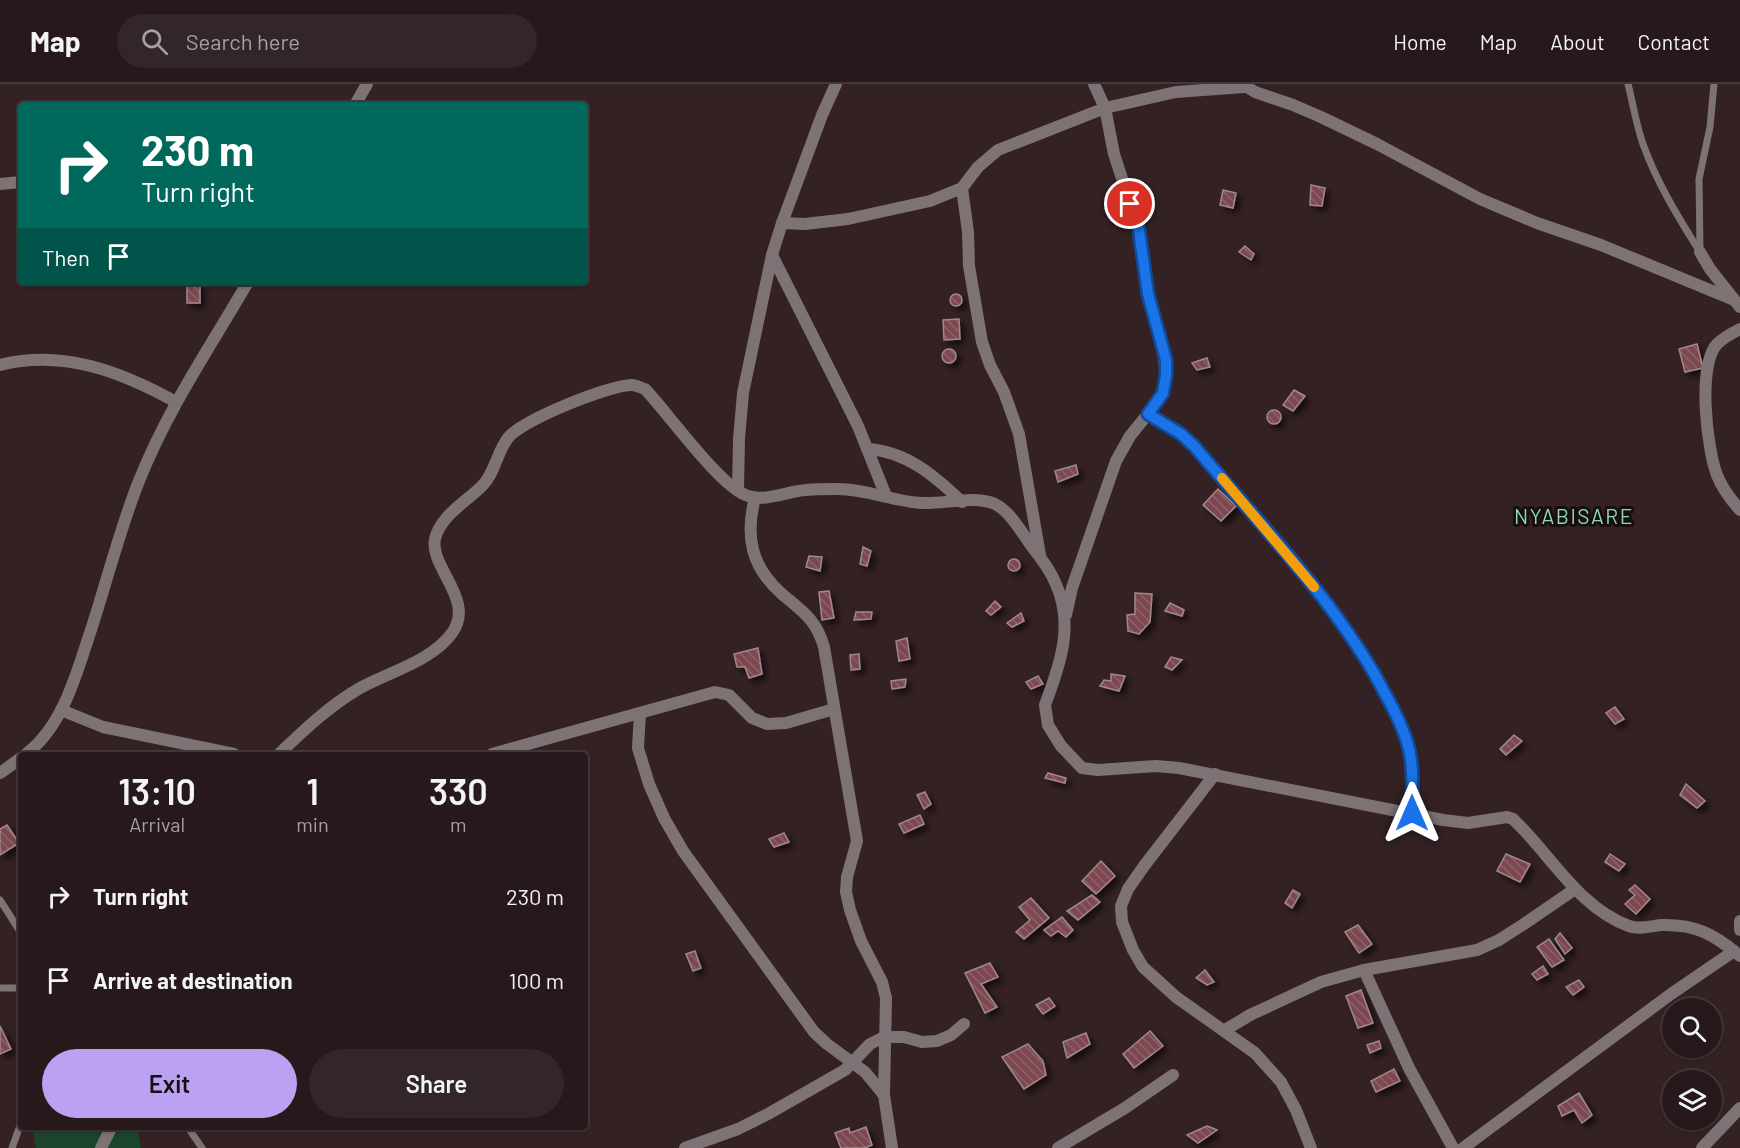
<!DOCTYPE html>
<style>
body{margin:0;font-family:Barlow,sans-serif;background:#332628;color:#f1f3f6;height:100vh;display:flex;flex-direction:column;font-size:22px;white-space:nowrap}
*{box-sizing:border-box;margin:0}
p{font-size:20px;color:#a4a0a3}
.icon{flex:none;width:33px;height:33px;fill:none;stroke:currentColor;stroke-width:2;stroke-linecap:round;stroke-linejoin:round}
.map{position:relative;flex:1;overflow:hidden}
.drawer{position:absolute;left:18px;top:668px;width:570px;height:378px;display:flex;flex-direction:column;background:#27191b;border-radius:6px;box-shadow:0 2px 4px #0004,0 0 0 2px #43383a}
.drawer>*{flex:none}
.guide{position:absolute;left:18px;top:18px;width:570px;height:183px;border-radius:6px;box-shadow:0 2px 4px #0004,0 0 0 2px #43383a;background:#00695c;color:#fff;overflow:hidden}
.tools{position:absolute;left:1662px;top:914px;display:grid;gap:12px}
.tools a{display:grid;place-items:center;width:60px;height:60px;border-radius:50%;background:#27191b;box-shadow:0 2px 4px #0004,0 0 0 2px #43383a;font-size:30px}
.pin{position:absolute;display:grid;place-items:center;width:51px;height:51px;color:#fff;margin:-26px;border:3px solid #fff;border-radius:50%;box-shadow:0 2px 6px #0007}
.me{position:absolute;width:66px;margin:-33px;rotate:0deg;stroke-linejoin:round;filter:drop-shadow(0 0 4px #0008)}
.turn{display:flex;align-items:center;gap:21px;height:126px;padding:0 24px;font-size:27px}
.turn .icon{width:78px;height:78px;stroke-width:2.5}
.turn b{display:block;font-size:42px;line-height:51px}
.then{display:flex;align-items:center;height:57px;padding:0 24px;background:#0003;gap:12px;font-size:22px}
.eta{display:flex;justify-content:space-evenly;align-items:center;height:102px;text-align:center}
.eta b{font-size:36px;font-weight:600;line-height:42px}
.button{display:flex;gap:12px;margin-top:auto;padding:12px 24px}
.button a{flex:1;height:69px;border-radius:36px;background:#bca0f2;color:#111;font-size:24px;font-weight:600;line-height:69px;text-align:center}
.button a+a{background:#332628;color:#f1f3f6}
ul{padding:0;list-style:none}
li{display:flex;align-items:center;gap:18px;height:84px;padding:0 24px}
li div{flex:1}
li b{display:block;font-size:22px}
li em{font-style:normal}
header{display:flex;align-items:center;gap:36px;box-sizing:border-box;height:84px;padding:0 30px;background:#27191b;border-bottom:2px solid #43383a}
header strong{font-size:28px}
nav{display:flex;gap:33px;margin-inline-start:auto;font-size:21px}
.search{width:420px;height:54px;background:#332628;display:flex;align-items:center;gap:15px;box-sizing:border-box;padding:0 21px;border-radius:33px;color:#a4a0a3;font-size:22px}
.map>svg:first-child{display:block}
.pitch{fill:#1b442e}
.building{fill:url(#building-back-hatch);stroke:#a0888b;stroke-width:1.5;filter:url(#shadow)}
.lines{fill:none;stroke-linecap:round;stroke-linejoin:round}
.lane{stroke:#7e7374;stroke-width:7}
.street{stroke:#7e7374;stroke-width:12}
.route-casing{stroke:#114b97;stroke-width:15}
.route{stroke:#1a73e8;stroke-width:10}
.slow{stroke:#f59e0b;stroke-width:10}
.labels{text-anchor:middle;stroke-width:6;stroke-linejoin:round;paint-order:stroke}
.quarter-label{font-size:21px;letter-spacing:1.5px;fill:#8ddbae;stroke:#160e0f}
</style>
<header>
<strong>Map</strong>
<div class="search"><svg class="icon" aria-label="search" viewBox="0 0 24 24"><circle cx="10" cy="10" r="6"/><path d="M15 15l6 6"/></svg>Search here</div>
<nav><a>Home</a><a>Map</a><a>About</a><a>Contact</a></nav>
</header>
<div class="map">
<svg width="1740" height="1064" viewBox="0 0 1740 1064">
<defs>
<pattern id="building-back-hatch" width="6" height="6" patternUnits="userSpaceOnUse" patternTransform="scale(1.5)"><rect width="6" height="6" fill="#7b4750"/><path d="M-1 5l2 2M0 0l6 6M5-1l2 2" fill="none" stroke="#8e6169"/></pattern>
<filter id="shadow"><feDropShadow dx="4.5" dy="4.5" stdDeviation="3" flood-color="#0009"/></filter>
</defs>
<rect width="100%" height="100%" fill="#342124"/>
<polygon class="pitch" points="32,1043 137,1043 141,1064 36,1064"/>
<g class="building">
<polygon points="1311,101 1325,104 1322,122 1310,121"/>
<polygon points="1223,106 1236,109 1233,124 1220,121"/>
<polygon points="1245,162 1254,170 1251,176 1239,168"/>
<rect x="187" y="198" width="13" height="21"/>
<circle cx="956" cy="216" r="6"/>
<polygon points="959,235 960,255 944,256 943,236"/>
<polygon points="1697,260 1703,284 1685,288 1679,265"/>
<circle cx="949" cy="272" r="7"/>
<polygon points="1207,274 1210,283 1197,286 1192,279"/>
<polygon points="1294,306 1305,312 1293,327 1283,321"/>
<circle cx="1274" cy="333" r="7"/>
<polygon points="1076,381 1078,390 1058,398 1055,387"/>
<polygon points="1218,405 1236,422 1221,437 1203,421"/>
<polygon points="863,463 871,467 867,482 860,480"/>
<polygon points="809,472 822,473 820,487 806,483"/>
<circle cx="1014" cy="481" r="6"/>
<polygon points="829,507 834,534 822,536 819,508"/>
<polygon points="1135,509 1152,510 1150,538 1139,550 1128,547 1127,531 1135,530"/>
<polygon points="995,517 1001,523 991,531 986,527"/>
<polygon points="1170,519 1184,526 1182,532 1165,527"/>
<polygon points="856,528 872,528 871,535 854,536"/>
<polygon points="1021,529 1024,537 1012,543 1007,539"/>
<polygon points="907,554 910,575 899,577 896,557"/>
<polygon points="758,564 762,590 749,594 745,583 737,583 734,570"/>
<polygon points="859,570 860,585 851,586 850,571"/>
<polygon points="1171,573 1182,576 1172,586 1165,583"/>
<polygon points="1111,590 1125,592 1119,607 1100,602 1104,596 1111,597"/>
<polygon points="1038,592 1043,600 1031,605 1026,598"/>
<polygon points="906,595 905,603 892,605 891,597"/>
<polygon points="1615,623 1624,635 1615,640 1606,629"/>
<polygon points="1514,651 1522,657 1506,671 1500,665"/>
<polygon points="1048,689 1066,694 1065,699 1045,694"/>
<polygon points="1686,700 1705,717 1697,724 1680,711"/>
<polygon points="925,708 931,720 924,725 917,711"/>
<polygon points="920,731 924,740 904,749 899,740"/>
<polygon points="7,741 19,759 0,771 0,745"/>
<polygon points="784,749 789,758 774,763 769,755"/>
<polygon points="1506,770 1530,780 1520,798 1497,787"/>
<polygon points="1610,770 1625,780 1619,787 1605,778"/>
<polygon points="1101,777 1115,792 1096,810 1082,797"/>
<polygon points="1635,801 1650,815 1636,830 1625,820 1635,811 1629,806"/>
<polygon points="1293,806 1300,810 1292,824 1285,819"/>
<polygon points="1092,811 1100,818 1078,836 1067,827"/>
<polygon points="1031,814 1049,834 1024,855 1016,848 1030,836 1019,823"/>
<polygon points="1062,833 1073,846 1066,853 1058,847 1051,852 1044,846"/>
<polygon points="1358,841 1372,860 1359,869 1345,848"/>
<polygon points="1560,849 1572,864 1565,870 1555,855"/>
<polygon points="1549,855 1564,876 1552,883 1537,863"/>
<polygon points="695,867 701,884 693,887 686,870"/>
<polygon points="990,879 998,893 981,900 997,923 985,929 965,889"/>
<polygon points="1543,882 1548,890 1537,896 1532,890"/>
<polygon points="1205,886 1214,898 1207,901 1196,894"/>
<polygon points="1579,896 1584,903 1573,911 1566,903"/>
<polygon points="1361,906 1373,939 1358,944 1346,912"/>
<polygon points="1049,914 1055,922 1043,930 1036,921"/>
<polygon points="0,942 11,965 0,970"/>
<polygon points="1150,947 1163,962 1134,984 1123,970"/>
<polygon points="1086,949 1090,960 1067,974 1063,958"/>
<polygon points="1379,957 1381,964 1370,969 1367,961"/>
<polygon points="1028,960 1043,977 1046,991 1024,1005 1002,973"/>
<polygon points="1394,985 1400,997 1376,1008 1371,997"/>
<polygon points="1579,1009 1592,1031 1582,1039 1574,1026 1562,1032 1558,1022"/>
<polygon points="1207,1042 1217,1046 1198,1059 1187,1051"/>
<polygon points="866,1043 872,1061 865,1064 841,1064 835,1049 849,1044 850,1049"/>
</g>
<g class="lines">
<g class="lane">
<path d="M1628,0C1633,20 1636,40 1643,60C1657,99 1678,133 1700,168"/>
<polyline points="1700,165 1699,95 1710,43 1714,0"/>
<polyline points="0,816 21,849"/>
<polyline points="0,904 21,904"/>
<polyline points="187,1042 202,1064"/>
<polyline points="12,1064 21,1039"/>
</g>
<g class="street">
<polyline points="1242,0 1255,8 1293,21 1321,33 1377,60 1480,115 1537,139 1601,161 1734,216"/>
<polyline points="355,21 367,0"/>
<polyline points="0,100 21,98"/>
<polyline points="962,104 968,148 969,182 982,258 990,281 1004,308 1019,350 1040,471"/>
<polyline points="782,139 805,140 848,135 930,117 962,104 978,83 998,66 1105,24 1176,8 1244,3"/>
<polyline points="1700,168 1710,185 1740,223"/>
<polyline points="772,171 858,342 886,412"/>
<path d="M1740,245C1732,249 1723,254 1717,260C1697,282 1707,365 1717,391C1722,404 1731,416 1740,426"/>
<path d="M0,281C63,265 122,288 176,318"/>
<path d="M1148,330L1181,350L1195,363C1258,435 1326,508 1375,591C1387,613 1401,637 1408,661C1414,682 1412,707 1412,729"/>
<path d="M867,365C906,367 935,392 962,418"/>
<polyline points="738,406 739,355 743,309 772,171 782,139 822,31 836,0"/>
<path d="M755,414C745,452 751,483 782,510C803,528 816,535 824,563L857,757L847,793L846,808L850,826L861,857L882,898L886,914L884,1011L892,1064"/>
<polyline points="1066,531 1072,504 1116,377 1130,352 1160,315 1164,305 1166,291 1162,260 1145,195 1139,146 1114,70 1105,24 1094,0"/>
<polyline points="61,626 103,643 234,670"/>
<polyline points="640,629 638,664 649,700 664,734 683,767 814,948 827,960 865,988 884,1011"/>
<path d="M26,670C62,643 75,594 89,552C106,501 119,447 139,397C167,326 210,263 248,198"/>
<path d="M279,670C304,646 329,622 360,604C389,588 432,577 452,549C476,516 429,483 435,455C440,432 466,418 482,402C495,389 497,368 508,354C522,336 609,301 632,301C636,301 641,304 645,305C668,329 721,404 748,412C766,418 788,407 806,406C817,405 828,405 838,405C867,405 894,418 923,419C944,420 975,411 995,420C1009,427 1019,444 1028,457C1037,470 1049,483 1055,498C1075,540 1060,581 1045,621L1048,641L1061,662L1082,684L1098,686L1156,682L1179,684L1443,736L1468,739L1507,733L1513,735L1521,743C1554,777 1582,825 1629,842C1640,846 1650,842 1661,841C1695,840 1714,850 1740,872"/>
<polyline points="492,670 715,608 729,611 752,634 767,640 786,639 834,625"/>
<polyline points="0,689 21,674"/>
<polyline points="1215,690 1144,782 1128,805 1121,822 1122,838 1133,866 1143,883 1176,913 1255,969 1281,998 1296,1026 1311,1064"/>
<polyline points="1740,837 1740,846"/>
<polyline points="1364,886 1409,984 1453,1064"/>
<polyline points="1225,946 1250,931 1321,898 1364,886 1477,866 1499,856 1524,840 1575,805"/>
<polyline points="101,1064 112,1042"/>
<polyline points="685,1064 738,1045 768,1030 845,986 870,960 884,953 904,953 922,958 937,957 951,951 964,940"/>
<polyline points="1058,1064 1125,1024 1173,991"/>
<polyline points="1463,1064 1671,910 1734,867"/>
<polyline points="1702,1064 1740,1024"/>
</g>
</g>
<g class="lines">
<defs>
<path id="route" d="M1130,120L1139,146L1148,210L1166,276V291L1163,309L1148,330L1181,350L1195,363C1257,437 1326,507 1375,591C1387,613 1401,637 1408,661C1414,682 1412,707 1412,729"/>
</defs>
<use href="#route" class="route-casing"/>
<use href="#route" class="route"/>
<polyline class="slow" points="1222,394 1314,503"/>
</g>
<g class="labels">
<g class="quarter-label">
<text x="1574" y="440">NYABISARE</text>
</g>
</g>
</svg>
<div class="tools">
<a><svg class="icon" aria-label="search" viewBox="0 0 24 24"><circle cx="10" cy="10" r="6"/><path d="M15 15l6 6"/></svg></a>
<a><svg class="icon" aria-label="layers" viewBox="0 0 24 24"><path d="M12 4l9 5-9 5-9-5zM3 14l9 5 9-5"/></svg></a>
</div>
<div class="pin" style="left:1130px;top:120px;background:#d93025"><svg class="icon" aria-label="arrive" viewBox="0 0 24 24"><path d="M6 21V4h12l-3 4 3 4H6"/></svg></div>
<svg class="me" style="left:1412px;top:729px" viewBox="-20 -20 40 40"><path d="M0-17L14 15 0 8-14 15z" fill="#1a73e8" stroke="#fff" stroke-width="4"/></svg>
<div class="guide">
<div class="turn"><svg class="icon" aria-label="right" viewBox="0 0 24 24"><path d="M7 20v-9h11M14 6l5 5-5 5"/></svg><div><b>230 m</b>Turn right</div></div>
<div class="then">Then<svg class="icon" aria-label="arrive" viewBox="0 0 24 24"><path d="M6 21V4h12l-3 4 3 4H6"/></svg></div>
</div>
<section class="drawer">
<div class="eta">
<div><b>13:10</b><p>Arrival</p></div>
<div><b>1</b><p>min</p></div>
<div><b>330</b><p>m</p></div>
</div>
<ul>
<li><svg class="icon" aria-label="right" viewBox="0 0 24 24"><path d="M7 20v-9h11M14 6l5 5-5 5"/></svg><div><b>Turn right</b></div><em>230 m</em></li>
<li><svg class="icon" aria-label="arrive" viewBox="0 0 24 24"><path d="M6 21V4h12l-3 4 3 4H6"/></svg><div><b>Arrive at destination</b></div><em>100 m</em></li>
</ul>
<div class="button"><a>Exit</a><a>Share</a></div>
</section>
</div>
